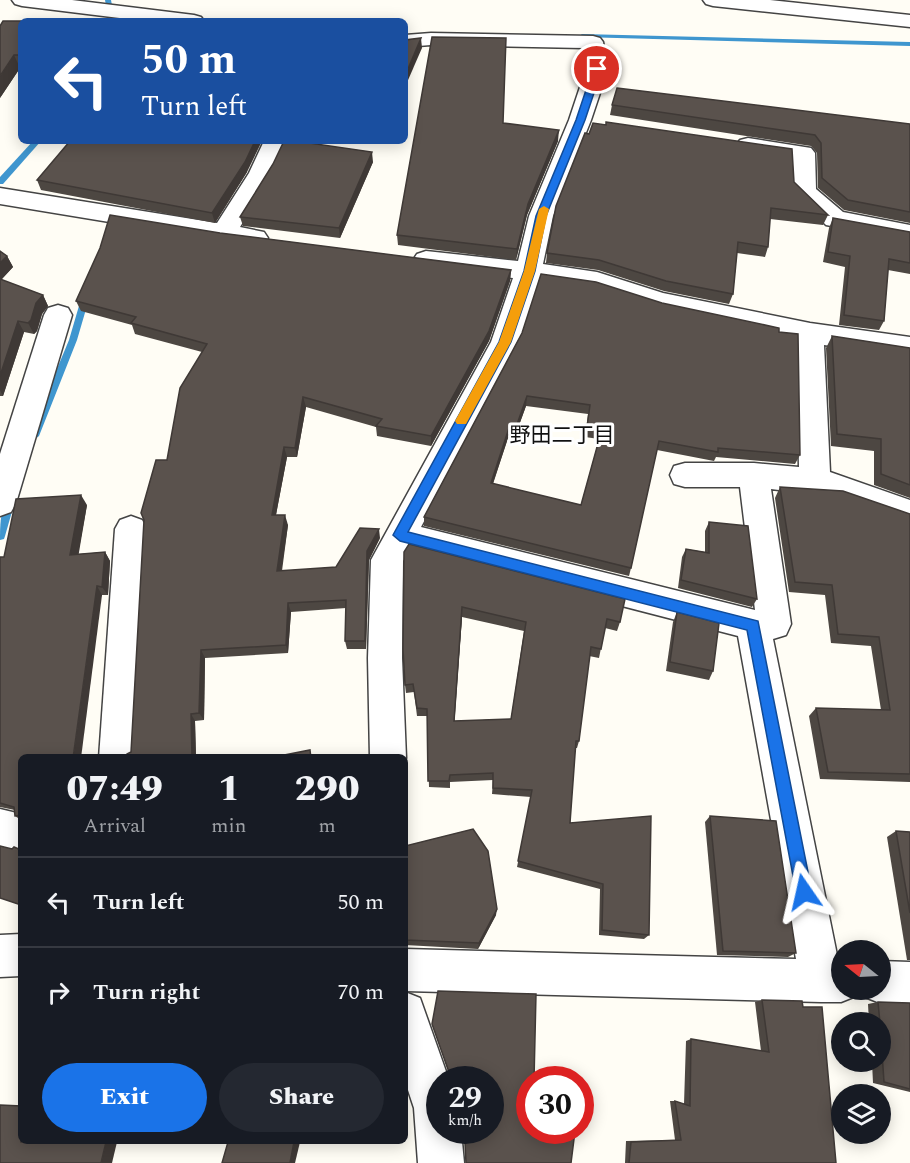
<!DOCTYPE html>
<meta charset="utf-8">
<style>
body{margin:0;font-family:Spectral,"Noto Sans JP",serif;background:#242831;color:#f1f3f6;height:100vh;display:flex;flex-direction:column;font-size:22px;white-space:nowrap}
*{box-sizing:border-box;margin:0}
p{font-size:20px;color:#9ea1a6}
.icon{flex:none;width:33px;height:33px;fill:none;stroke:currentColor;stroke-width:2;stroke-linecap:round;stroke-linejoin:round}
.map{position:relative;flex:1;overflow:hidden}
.panel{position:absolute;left:18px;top:754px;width:390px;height:390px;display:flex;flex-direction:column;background:#171b24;border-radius:9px;box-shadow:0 3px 15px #0003}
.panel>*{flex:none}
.top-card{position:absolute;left:18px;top:18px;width:390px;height:126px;border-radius:9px;box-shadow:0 3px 15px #0003;background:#1a4fa0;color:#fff;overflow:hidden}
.needle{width:39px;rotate:288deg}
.controls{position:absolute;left:831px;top:940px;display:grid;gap:12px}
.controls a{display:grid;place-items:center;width:60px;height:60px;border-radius:50%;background:#171b24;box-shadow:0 3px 15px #0003;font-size:30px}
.speed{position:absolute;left:426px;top:1066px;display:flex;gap:12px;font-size:30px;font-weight:700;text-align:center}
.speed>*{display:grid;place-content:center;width:78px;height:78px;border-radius:50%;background:#171b24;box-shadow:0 3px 15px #0003;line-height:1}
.speed small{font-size:15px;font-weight:400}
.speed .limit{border:9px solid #d22;background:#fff;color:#111}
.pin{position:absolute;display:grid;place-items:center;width:51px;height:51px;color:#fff;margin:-26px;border:3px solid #fff;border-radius:50%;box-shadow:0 2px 6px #0007}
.me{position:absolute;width:66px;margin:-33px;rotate:349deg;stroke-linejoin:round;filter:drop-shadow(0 0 4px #0008)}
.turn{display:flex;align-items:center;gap:21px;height:126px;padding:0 24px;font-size:27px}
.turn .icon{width:78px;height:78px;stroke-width:2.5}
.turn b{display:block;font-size:42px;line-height:51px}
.eta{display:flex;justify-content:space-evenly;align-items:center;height:102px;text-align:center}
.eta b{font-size:36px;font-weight:800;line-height:42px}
.action{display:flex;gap:12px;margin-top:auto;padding:12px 24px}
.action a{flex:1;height:69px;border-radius:36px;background:#1a73e8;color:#fff;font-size:24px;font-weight:800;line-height:69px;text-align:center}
.action a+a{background:#242831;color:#f1f3f6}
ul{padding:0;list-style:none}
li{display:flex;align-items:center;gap:18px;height:90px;padding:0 24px;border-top:2px solid #363941}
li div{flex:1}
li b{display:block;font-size:22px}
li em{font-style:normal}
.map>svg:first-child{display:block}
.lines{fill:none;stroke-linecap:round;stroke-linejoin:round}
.stream{fill:#3f96cf;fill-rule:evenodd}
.minor-casing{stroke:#444;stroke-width:3}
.minor{fill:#fff;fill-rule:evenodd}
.wall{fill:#4d4742;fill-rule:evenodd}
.shaded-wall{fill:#3f3936}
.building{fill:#5a524d;stroke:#3f3936;stroke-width:1.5;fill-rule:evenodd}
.route{fill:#1a73e8;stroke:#114b97;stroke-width:1.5}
.slow{fill:#f59e0b}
.labels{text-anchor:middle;stroke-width:6;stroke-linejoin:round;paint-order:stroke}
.neighbourhood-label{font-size:21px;fill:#111;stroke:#fff}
</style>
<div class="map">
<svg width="910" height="1163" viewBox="0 0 910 1163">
<rect width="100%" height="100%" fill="#fffdf5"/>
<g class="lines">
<g class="stream">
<polygon points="105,0 111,0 115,21 109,21"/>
<polygon points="582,34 910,42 910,46 580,37 579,36"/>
<polygon points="33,141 41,141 3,184 0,184 0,177"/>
<polygon points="85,296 89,299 77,340 39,436 34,440 31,439 29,436 69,340 81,299"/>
<path d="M10,497L15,501L5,536L4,539L0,540C0,527 0,504 10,497Z"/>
</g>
<defs>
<g id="minor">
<polygon points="12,0 72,0 194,15 201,17 204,21 144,21 22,6 15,4"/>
<polygon points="703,0 770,0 910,15 910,27 713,6 706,4"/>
<path d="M431,33L593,36L600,38L603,42L608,69L591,120L553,216L543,264L597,272L663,293L810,323L910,337V357L824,345L830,472L910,500V526L826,496L771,489L791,624L786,635L773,639L838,960H842V990H858L856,996L841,1002H821L405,991V949L796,959L738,636L409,551L403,561L402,658L406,758L405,761V758H370L368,658L371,560L491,342L513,278L426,269L417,266L413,260L417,254L426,251L518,261L529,216L569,120L586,69L583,48L431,45L405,47V35ZM539,281L594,290L660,311L796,340L799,467L754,463H685L674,466L670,475L674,484L685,487H740L755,610L421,527L519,342Z"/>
<polygon points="748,138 811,148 815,153 816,189 843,212 910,225 910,241 826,225 792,191 791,158 740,150 736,145 740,140"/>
<polygon points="264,141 288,141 273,173 240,227 264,232 268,238 264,244 255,246 0,204 0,188 217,223 249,173"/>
<polygon points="58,305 68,308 72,315 16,503 11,512 0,516 0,454 44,315 48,308"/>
<polygon points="131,516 142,520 147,529 135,758 99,758 115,529 120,520"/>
<polygon points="0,809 21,814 21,852 0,847"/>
<polygon points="21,934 21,976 0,977 0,935"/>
<polygon points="880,961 910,962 910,1004 880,1003 865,997 862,990 880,990"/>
<polygon points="405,992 420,998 449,1080 440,1080 440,1131 461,1131 464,1163 418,1163 414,1108 405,1081"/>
</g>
</defs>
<use href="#minor" class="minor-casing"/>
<use href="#minor" class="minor"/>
</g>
<g class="wall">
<polygon points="21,21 21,68 20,68 0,98"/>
<polygon points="612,105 910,124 910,223 844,210 818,188 817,153 811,146 610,115"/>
<polygon points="503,123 558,141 527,215 516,260 398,245 397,235"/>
<polygon points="315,144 373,162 340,238 243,226 240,217 273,164"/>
<polygon points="247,172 215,223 41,190 37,180"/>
<polygon points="794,182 828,215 823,225 770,219 768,247 765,257 737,253 733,294 729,304 664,291 598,270 546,263 547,253"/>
<polygon points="833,218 910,232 910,274 888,270 884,321 879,330 839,325 845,267 823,262 829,228"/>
<polygon points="220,233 511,270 510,281 489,341 431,446 377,436 376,427 306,407 297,457 287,457 276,515 288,525 282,571 336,567 380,538 369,560 366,649 347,649 345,641 346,608 291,612 288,653 205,658 204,720 195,721 196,758 127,758 131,752 202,352 135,334 132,325 81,311 76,301"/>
<polygon points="0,251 7,256 13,267 1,280 43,295 48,306 42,314 37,331 34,334 24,332 3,396 0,396"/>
<path d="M662,303L779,332L800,455L795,464L716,457L714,461L657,450L631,568L629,576L424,526V517L522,333ZM526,406L588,414L585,437L599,439L581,505L493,484L508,438L514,439Z"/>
<polygon points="832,336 910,348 910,498 874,485 874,451 831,446 826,348"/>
<polygon points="780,487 910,514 910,782 820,779 809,716 816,708 881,710 871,646 831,643 825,595 789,592 775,498"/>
<polygon points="87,505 78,554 105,552 110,561 108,595 102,595 21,758 21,820 15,816 15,810 0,807 0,557 4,557"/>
<polygon points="709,522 757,599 752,607 678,588 682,557 686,549 705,552 705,531"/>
<path d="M404,552L620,622L617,631L605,628L599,658L589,656L579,741L577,748H575L570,823L649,935L644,939L599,935L600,889L517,867L531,797L492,794L493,780L450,782V788L429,787L427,716H417L414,692L406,693L405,685ZM462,617L524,631L511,719L454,721Z"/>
<polygon points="677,612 713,671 709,680 666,671 673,622"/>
<polygon points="710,816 796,953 788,957 717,955 705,822"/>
<polygon points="896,831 910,832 910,960 907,960 887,837"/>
<polygon points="405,846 496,915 478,949 405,945"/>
<polygon points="762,1000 836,1163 625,1163 626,1141 675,1140 670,1101 675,1101 684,1104 686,1041 691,1039 761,1051 755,1002"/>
<polygon points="878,1002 910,1003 910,1092 873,1083 872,1062 880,1062 880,1023 869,1023 868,1004"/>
</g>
<g class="shaded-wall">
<polygon points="421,38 422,48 405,87 405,76"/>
<polygon points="14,55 20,68 0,98 0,76"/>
<polygon points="559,130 558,141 527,215 516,260 517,249 528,204"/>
<polygon points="255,141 262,141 247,172 215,223 212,213"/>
<polygon points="310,141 317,141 310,153 309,143"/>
<polygon points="372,152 373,162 340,238 339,228"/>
<polygon points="7,256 13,267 0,281 0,263"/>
<polygon points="511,270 510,281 489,341 431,446 431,436"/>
<polygon points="43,295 48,306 42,314 37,331 34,334 28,323 36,303"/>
<polygon points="18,321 24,332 3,396 0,390 0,376"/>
<polygon points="527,396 526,406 514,439 515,430"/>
<polygon points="303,397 306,407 297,457 295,448"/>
<polygon points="509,428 508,438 490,492 491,483"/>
<polygon points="284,447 287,457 274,525 272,515"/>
<polygon points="81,495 87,505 77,564 70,555"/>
<polygon points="285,515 288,525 280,579 277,571"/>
<polygon points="379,529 380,538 369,560 366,649 365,641 367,551"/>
<polygon points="105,552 110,561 108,595 102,587"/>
<polygon points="97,586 102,595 81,758 73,758"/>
<polygon points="288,603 291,612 288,653 286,645"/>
<polygon points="462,607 462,617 454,729 454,721"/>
<polygon points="201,650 205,658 204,720 199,713"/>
<polygon points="191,714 195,721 196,758 192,758"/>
<polygon points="497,909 496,915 478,949 479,943"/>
<polygon points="106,1142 117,1142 112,1163 101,1163"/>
<polygon points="294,1142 300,1142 295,1163 290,1163"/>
</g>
<g class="building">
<polygon points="3,21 21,21 21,55 14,55 0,76 0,26"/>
<polygon points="432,37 506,38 503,123 559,130 528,204 517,249 397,235"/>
<polygon points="421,38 405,76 405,40"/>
<polygon points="617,88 910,124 910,212 848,200 822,178 821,143 815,135 612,105"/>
<polygon points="606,122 792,149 794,182 828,215 771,208 768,247 738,242 733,294 666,281 599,260 547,253 556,206 585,133 589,134 593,123 606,125"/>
<polygon points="70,141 255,141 245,162 212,213 37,180"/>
<polygon points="284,141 310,141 309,143 372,152 339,228 240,217 273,164"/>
<polygon points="110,215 220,233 511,270 489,331 431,436 376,426 382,419 303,397 295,448 284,447 272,515 285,515 277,571 336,567 360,528 379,529 367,551 365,641 345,641 346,600 288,603 286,645 201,650 199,713 191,714 192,758 127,758 127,754 131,752 144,520 141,513 156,460 167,460 180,388 207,344 131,323 136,317 76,301 100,248"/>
<polygon points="833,218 910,232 910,263 889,259 884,321 844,315 850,256 828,252"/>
<polygon points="0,251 7,256 0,263"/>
<path d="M541,274L596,282L662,303L779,328V332L798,334L800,455L718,448V452L659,441L631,568L424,517L522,333ZM527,396L590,405L587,427L602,429L581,505L491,483L509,428L515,430Z"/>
<polygon points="0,279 43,295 36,303 31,320 28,323 18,321 0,376"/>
<polygon points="832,336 910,348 910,485 881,474 881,439 837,434"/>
<polygon points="780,487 843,491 910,514 910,774 828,772 816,708 890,710 879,637 838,634 832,585 795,582"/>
<polygon points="81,495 70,555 105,552 102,587 97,586 73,758 21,758 21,815 15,816 14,807 0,803 0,557 4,557 16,499"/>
<polygon points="709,522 748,526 757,599 681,580 686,549 709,553"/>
<path d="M409,544L625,599L620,622L607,619L601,649L591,647L579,741H576L570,823L651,816L649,935L602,930L603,884L518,861L532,790L493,788V773L450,775L449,781H428L427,709L417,708L413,684L405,685L403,649L404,552ZM462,607L526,622L511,719L454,721Z"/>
<polygon points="677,612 719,623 713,671 670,662"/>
<polygon points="310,750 311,758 269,758"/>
<polygon points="710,816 776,821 796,953 723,951"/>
<polygon points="473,829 488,851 497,909 479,943 405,940 405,846"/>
<polygon points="896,831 910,832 910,913"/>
<polygon points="0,846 12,849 14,847 21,850 21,905 0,898"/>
<polygon points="438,991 536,994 534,1080 530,1080 530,1131 575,1131 571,1163 466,1163 465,1143 486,1136 482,1131 490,1131 490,1080 450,1080 451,1078 432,1024"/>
<polygon points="762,1000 802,1001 803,1007 822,1007 836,1163 629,1163 631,1142 681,1140 675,1101 690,1106 691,1039 769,1052"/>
<polygon points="878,1002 910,1003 910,1089 884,1082 880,1023"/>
<polygon points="0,1105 21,1106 21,1142 106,1142 101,1163 0,1163"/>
<polygon points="228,1142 294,1142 290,1163 222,1163"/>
</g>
<polygon class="route" points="597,67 602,69 585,120 546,216 535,271 511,342 408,532 758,621 812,892 810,897 804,900 798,897 796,892 747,630 400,541 393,535 499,342 524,271 536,216 576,120 593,69"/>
<polygon class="slow" points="544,206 549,209 535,271 511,342 466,424 457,424 455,421 499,342 524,271 539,209"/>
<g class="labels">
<g class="neighbourhood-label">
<text x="562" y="442">野田二丁目</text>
</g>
</g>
</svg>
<div class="controls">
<a><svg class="needle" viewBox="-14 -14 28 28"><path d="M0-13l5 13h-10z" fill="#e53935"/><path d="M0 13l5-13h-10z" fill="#9ea1a6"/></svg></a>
<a><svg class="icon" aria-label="search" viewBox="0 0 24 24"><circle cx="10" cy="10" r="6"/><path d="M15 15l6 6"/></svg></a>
<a><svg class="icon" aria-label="layers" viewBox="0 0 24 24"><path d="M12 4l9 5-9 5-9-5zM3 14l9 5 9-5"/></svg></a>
</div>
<div class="speed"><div>29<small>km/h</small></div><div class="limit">30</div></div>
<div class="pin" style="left:597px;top:69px;background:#d93025"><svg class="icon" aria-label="arrive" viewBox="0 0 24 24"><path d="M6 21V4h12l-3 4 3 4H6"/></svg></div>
<svg class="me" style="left:804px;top:892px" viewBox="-20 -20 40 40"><path d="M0-17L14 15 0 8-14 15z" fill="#1a73e8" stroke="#fff" stroke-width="4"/></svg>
<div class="top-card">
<div class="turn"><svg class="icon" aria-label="left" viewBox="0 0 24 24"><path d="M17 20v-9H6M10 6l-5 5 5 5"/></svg><div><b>50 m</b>Turn left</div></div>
</div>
<section class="panel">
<div class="eta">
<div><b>07:49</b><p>Arrival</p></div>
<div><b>1</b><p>min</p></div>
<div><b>290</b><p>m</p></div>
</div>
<ul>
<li><svg class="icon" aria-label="left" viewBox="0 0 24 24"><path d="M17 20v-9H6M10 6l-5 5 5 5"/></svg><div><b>Turn left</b></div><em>50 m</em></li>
<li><svg class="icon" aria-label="right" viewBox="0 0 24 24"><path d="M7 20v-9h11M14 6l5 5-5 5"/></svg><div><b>Turn right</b></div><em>70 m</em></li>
</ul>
<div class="action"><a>Exit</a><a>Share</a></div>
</section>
</div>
